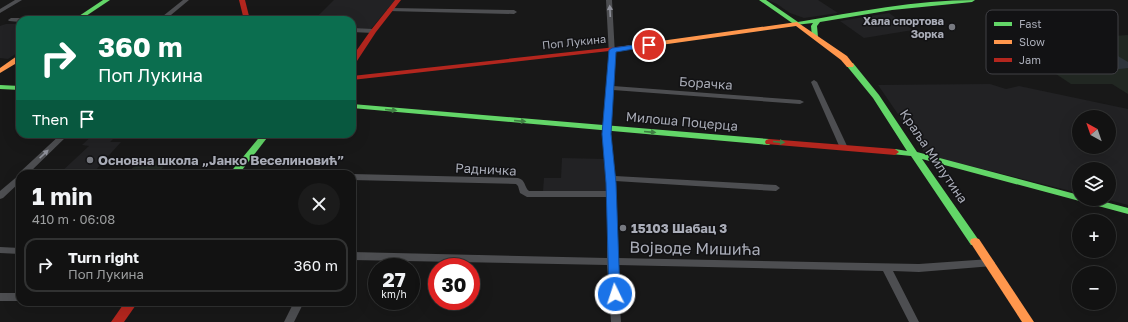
<!DOCTYPE html>
<meta charset="utf-8">
<style>
body{margin:0;font-family:"Golos Text",sans-serif;background:#1b1b1b;color:#f1f3f6;height:100vh;display:flex;flex-direction:column;font-size:15px;white-space:nowrap}
*{box-sizing:border-box;margin:0}
p{font-size:13px;color:#9c9e9f}
.icon{flex:none;width:22px;height:22px;fill:none;stroke:currentColor;stroke-width:2;stroke-linecap:round;stroke-linejoin:round}
.map{position:relative;flex:1;overflow:hidden}
.details{position:absolute;left:16px;top:170px;width:340px;height:136px;display:flex;flex-direction:column;background:#121212;border-radius:12px;box-shadow:0 4px 16px #0002,0 0 0 1px #313232}
.details>*{flex:none}
.top-card{position:absolute;left:16px;top:16px;width:340px;height:122px;border-radius:12px;box-shadow:0 4px 16px #0002,0 0 0 1px #313232;background:#0b6e4f;color:#fff;overflow:hidden}
.needle{width:26px;rotate:320deg}
.controls{position:absolute;left:1072px;top:110px;display:grid;gap:8px}
.controls a{display:grid;place-items:center;width:44px;height:44px;border-radius:50%;background:#121212;box-shadow:0 4px 16px #0002,0 0 0 1px #313232;font-size:20px}
.speed{position:absolute;left:368px;top:258px;display:flex;gap:8px;font-size:20px;font-weight:700;text-align:center}
.speed>*{display:grid;place-content:center;width:52px;height:52px;border-radius:50%;background:#121212;box-shadow:0 4px 16px #0002,0 0 0 1px #313232;line-height:1}
.speed small{font-size:10px;font-weight:400}
.speed .limit{border:6px solid #d22;background:#fff;color:#111}
.pin{position:absolute;display:grid;place-items:center;width:34px;height:34px;color:#fff;margin:-17px;border:2px solid #fff;border-radius:50%;box-shadow:0 1px 4px #0007}
.me{position:absolute;width:44px;margin:-22px;rotate:356deg;stroke-linejoin:round;filter:drop-shadow(0 0 3px #0008)}
.turn{display:flex;align-items:center;gap:14px;height:84px;padding:0 16px;font-size:18px}
.turn .icon{width:52px;height:52px;stroke-width:2.5}
.turn b{display:block;font-size:28px;line-height:34px}
.then{display:flex;align-items:center;height:38px;padding:0 16px;background:#0003;gap:8px;font-size:15px}
.round{display:grid;place-items:center;flex:none;width:42px;height:42px;border-radius:21px;background:#1b1b1b}
.summary{display:flex;align-items:center;justify-content:space-between;height:68px;padding:0 16px}
h1{font-size:24px;font-weight:700;line-height:30px}
ul{padding:0;list-style:none}
li{display:flex;align-items:center;gap:12px;height:54px;margin:0 8px 6px;padding:0 8px;border:2px solid #313232;border-radius:12px}
li div{flex:1}
li b{display:block;font-size:15px}
li em{font-style:normal}
.map>svg:first-child{display:block}
.built{fill:#222224;fill-rule:evenodd}
.green{fill:#212722}
.water{fill:#2e343b}
.lines{fill:none;stroke-linecap:round;stroke-linejoin:round}
.street{fill:#4d4e51;fill-rule:evenodd}
.fast{fill:#63d668;fill-rule:evenodd}
.slow{fill:#ff974d;fill-rule:evenodd}
.jam{fill:#b3261e;fill-rule:evenodd}
.oneway{fill:#8e9099}
.oneway2{fill:#3f7e42}
.route{fill:#1a73e8;stroke:#114b97}
.poi-dot{fill:#777980;stroke:#121214;stroke-width:1.5}
.labels{text-anchor:middle;stroke-width:3;stroke-linejoin:round;paint-order:stroke}
.far-poi-label{font-size:11px;font-weight:bold;fill:#aaadb8;stroke:#121214;text-anchor:end}
.far-street-label{font-size:11px;fill:#aaadb8;stroke:#121214}
.street-label{font-size:13px;fill:#aaadb8;stroke:#121214}
.poi-label{font-size:13px;font-weight:bold;fill:#aaadb8;stroke:#121214;text-anchor:start}
.near-street-label{font-size:16px;fill:#aaadb8;stroke:#121214}
.key{fill:#121214;stroke:#404045;stroke-width:1}
.key-label{font-size:11px;fill:#aaadb8}
</style>
<div class="map">
<svg width="1128" height="322" viewBox="0 0 1128 322">
<rect width="100%" height="100%" fill="#181818"/>
<g class="built">
<polygon points="334,0 395,0 370,30 352,29 352,20 314,20"/>
<polygon points="767,0 818,0 838,13 804,18 790,13 777,4"/>
<polygon points="889,13 913,30 864,38 840,21"/>
<polygon points="6,24 20,24 20,51 8,59 0,58 0,26"/>
<path d="M990,84L1006,89L1019,86L1128,109V205L1105,199H1109V169H1079V193L926,155L878,85ZM1079,117H1109V147H1079Z"/>
<polygon points="94,134 118,134 110,142 121,142 92,174 59,174 89,146 82,145"/>
<polygon points="562,158 605,159 607,192 543,191 544,178 561,178"/>
</g>
<g class="green">
<polygon points="1077,25 1099,37 1128,35 1128,94 1112,84 1071,84 994,33"/>
<polygon points="172,157 157,174 126,174 136,165 151,164 158,159"/>
</g>
<polygon class="water" points="1091,40 1128,62 1128,68 1111,70 1067,42"/>
<g class="lines">
<g class="street">
<polygon points="15,0 22,0 0,13 0,9"/>
<polygon points="183,0 189,0 165,20 158,20"/>
<path d="M606,0H612L615,55L613,86L800,100L804,102L800,104L613,90L611,134L615,176L776,185L780,188L776,191L615,181L617,258L919,264L990,259L993,260L995,263L993,266L919,272L893,271L919,322H909L883,271L617,265L621,322H611L607,265L352,260V252L607,258V197H527L520,193L518,186L516,184L352,180V174L518,178C526,180 524,187 529,191H607L603,134L609,55Z"/>
<polygon points="390,8 514,10 517,12 514,14 388,11 387,10"/>
<polygon points="11,18 20,18 23,20 20,20 20,22 9,21 8,20"/>
<polygon points="352,28 373,29 376,31 373,33 352,32"/>
<polygon points="814,80 817,82 848,148 847,150 844,150 840,148 811,82"/>
<polygon points="61,134 69,134 28,174 20,174 20,182 3,198 0,199 0,191 19,175 20,172"/>
<polygon points="0,247 20,248 20,254 0,253"/>
<rect x="0" y="293" width="20" height="8"/>
<polygon points="294,302 304,302 294,322 284,322"/>
</g>
<g class="fast">
<polygon points="103,0 110,0 80,20 73,20"/>
<path d="M759,0H766L798,22C856,12 916,0 975,0L972,2L892,10L820,22L817,26L818,37L815,39L812,37L811,26L813,23L795,25Z"/>
<polygon points="847,63 853,63 879,95 917,152 1079,195 1079,199 1094,199 1128,208 1128,214 922,159 980,242 979,245 971,245 911,156 892,154 891,152 895,149 907,151 873,98 846,65"/>
<polygon points="0,85 20,86 20,90 0,89"/>
<polygon points="352,104 769,139 773,142 769,145 352,108"/>
<polygon points="262,134 270,134 239,174 229,174"/>
</g>
<g class="slow">
<polygon points="797,22 847,56 854,65 853,67 847,67 841,60 796,26 625,50 622,48 625,46"/>
<polygon points="17,56 20,56 20,61 0,73 0,68"/>
<polygon points="975,238 979,239 1034,322 1022,322 970,242 971,239"/>
</g>
<g class="jam">
<polygon points="239,0 245,0 250,20 244,20"/>
<polygon points="395,0 401,0 376,32 355,64 352,64 352,57 371,30"/>
<polygon points="625,46 628,48 627,49 352,80 352,76"/>
<polygon points="769,139 895,149 899,152 895,155 766,144 765,142 766,140"/>
<polygon points="125,302 138,302 124,322 111,322"/>
</g>
</g>
<defs><path id="oneway-solid" d="M-6-.8H1V-3.2L6.5 0L1 3.2V.8H-6Z"/></defs>
<g class="oneway">
<use href="#oneway-solid" transform="translate(610 11) rotate(-93)"/>
<use href="#oneway-solid" transform="translate(44 154) rotate(-43)"/>
</g>
<g class="oneway2">
<use href="#oneway-solid" transform="translate(391 110) rotate(5)"/>
<use href="#oneway-solid" transform="translate(520 121) rotate(5)"/>
<use href="#oneway-solid" transform="translate(650 132) rotate(5)"/>
<use href="#oneway-solid" transform="translate(779 142) rotate(5)"/>
</g>
<polygon class="route" points="649,43 652,45 651,46 616,52 611,134 616,183 620,294 619,298 611,298 609,294 606,183 602,134 609,50 612,48"/>
<g class="poi-dot">
<circle cx="952" cy="27" r="4"/>
<circle cx="90" cy="160" r="4"/>
<circle cx="623" cy="228" r="4"/>
</g>
<g class="labels">
<g class="far-poi-label">
<text x="944" y="25">Хала спортова<tspan x="944" dy="13">Зорка</tspan></text>
</g>
<g class="far-street-label">
<text transform="translate(574 42) rotate(-6)" y="4">Поп Лукина</text>
</g>
<g class="street-label">
<text transform="translate(706 83) rotate(4)" y="5">Борачка</text>
<text transform="translate(682 121) rotate(5)" y="5">Милоша Поцерца</text>
<text transform="translate(934 156) rotate(56)" y="5">Краља Милутина</text>
<text transform="translate(486 169) rotate(3)" y="5">Радничка</text>
</g>
<g class="poi-label">
<text x="98" y="165">Основна школа „Јанко Веселиновић”</text>
<text x="631" y="233">15103 Шабац 3</text>
</g>
<g class="near-street-label">
<text transform="translate(695 248) rotate(1)" y="6">Војводе Мишића</text>
</g>
</g>
<rect x="986" y="10" width="132" height="64" rx="6" class="key"/>
<rect x="994" y="22" width="18" height="4" fill="#63d668"/>
<rect x="994" y="40" width="18" height="4" fill="#ff974d"/>
<rect x="994" y="58" width="18" height="4" fill="#b3261e"/>
<g class="key-label">
<text x="1019" y="28">Fast</text>
<text x="1019" y="46">Slow</text>
<text x="1019" y="64">Jam</text>
</g>
</svg>
<div class="controls">
<a><svg class="needle" viewBox="-14 -14 28 28"><path d="M0-13l5 13h-10z" fill="#e53935"/><path d="M0 13l5-13h-10z" fill="#9c9e9f"/></svg></a>
<a><svg class="icon" aria-label="layers" viewBox="0 0 24 24"><path d="M12 4l9 5-9 5-9-5zM3 14l9 5 9-5"/></svg></a>
<a>+</a>
<a>−</a>
</div>
<div class="speed"><div>27<small>km/h</small></div><div class="limit">30</div></div>
<div class="pin" style="left:649px;top:45px;background:#d93025"><svg class="icon" aria-label="arrive" viewBox="0 0 24 24"><path d="M6 21V4h12l-3 4 3 4H6"/></svg></div>
<svg class="me" style="left:615px;top:294px" viewBox="-20 -20 40 40"><circle r="17" fill="#1a73e8" stroke="#fff" stroke-width="3"/><path d="M0-11L8 9 0 5-8 9z" fill="#fff"/></svg>
<div class="top-card">
<div class="turn"><svg class="icon" aria-label="right" viewBox="0 0 24 24"><path d="M7 20v-9h11M14 6l5 5-5 5"/></svg><div><b>360 m</b>Поп Лукина</div></div>
<div class="then">Then<svg class="icon" aria-label="arrive" viewBox="0 0 24 24"><path d="M6 21V4h12l-3 4 3 4H6"/></svg></div>
</div>
<section class="details">
<div class="summary"><div><h1>1 min</h1><p>410 m · 06:08</p></div><a class="round"><svg class="icon" aria-label="close" viewBox="0 0 24 24"><path d="M6 6l12 12M18 6L6 18"/></svg></a></div>
<ul>
<li><svg class="icon" aria-label="right" viewBox="0 0 24 24"><path d="M7 20v-9h11M14 6l5 5-5 5"/></svg><div><b>Turn right</b><p>Поп Лукина</p></div><em>360 m</em></li>
</ul>
</section>
</div>
